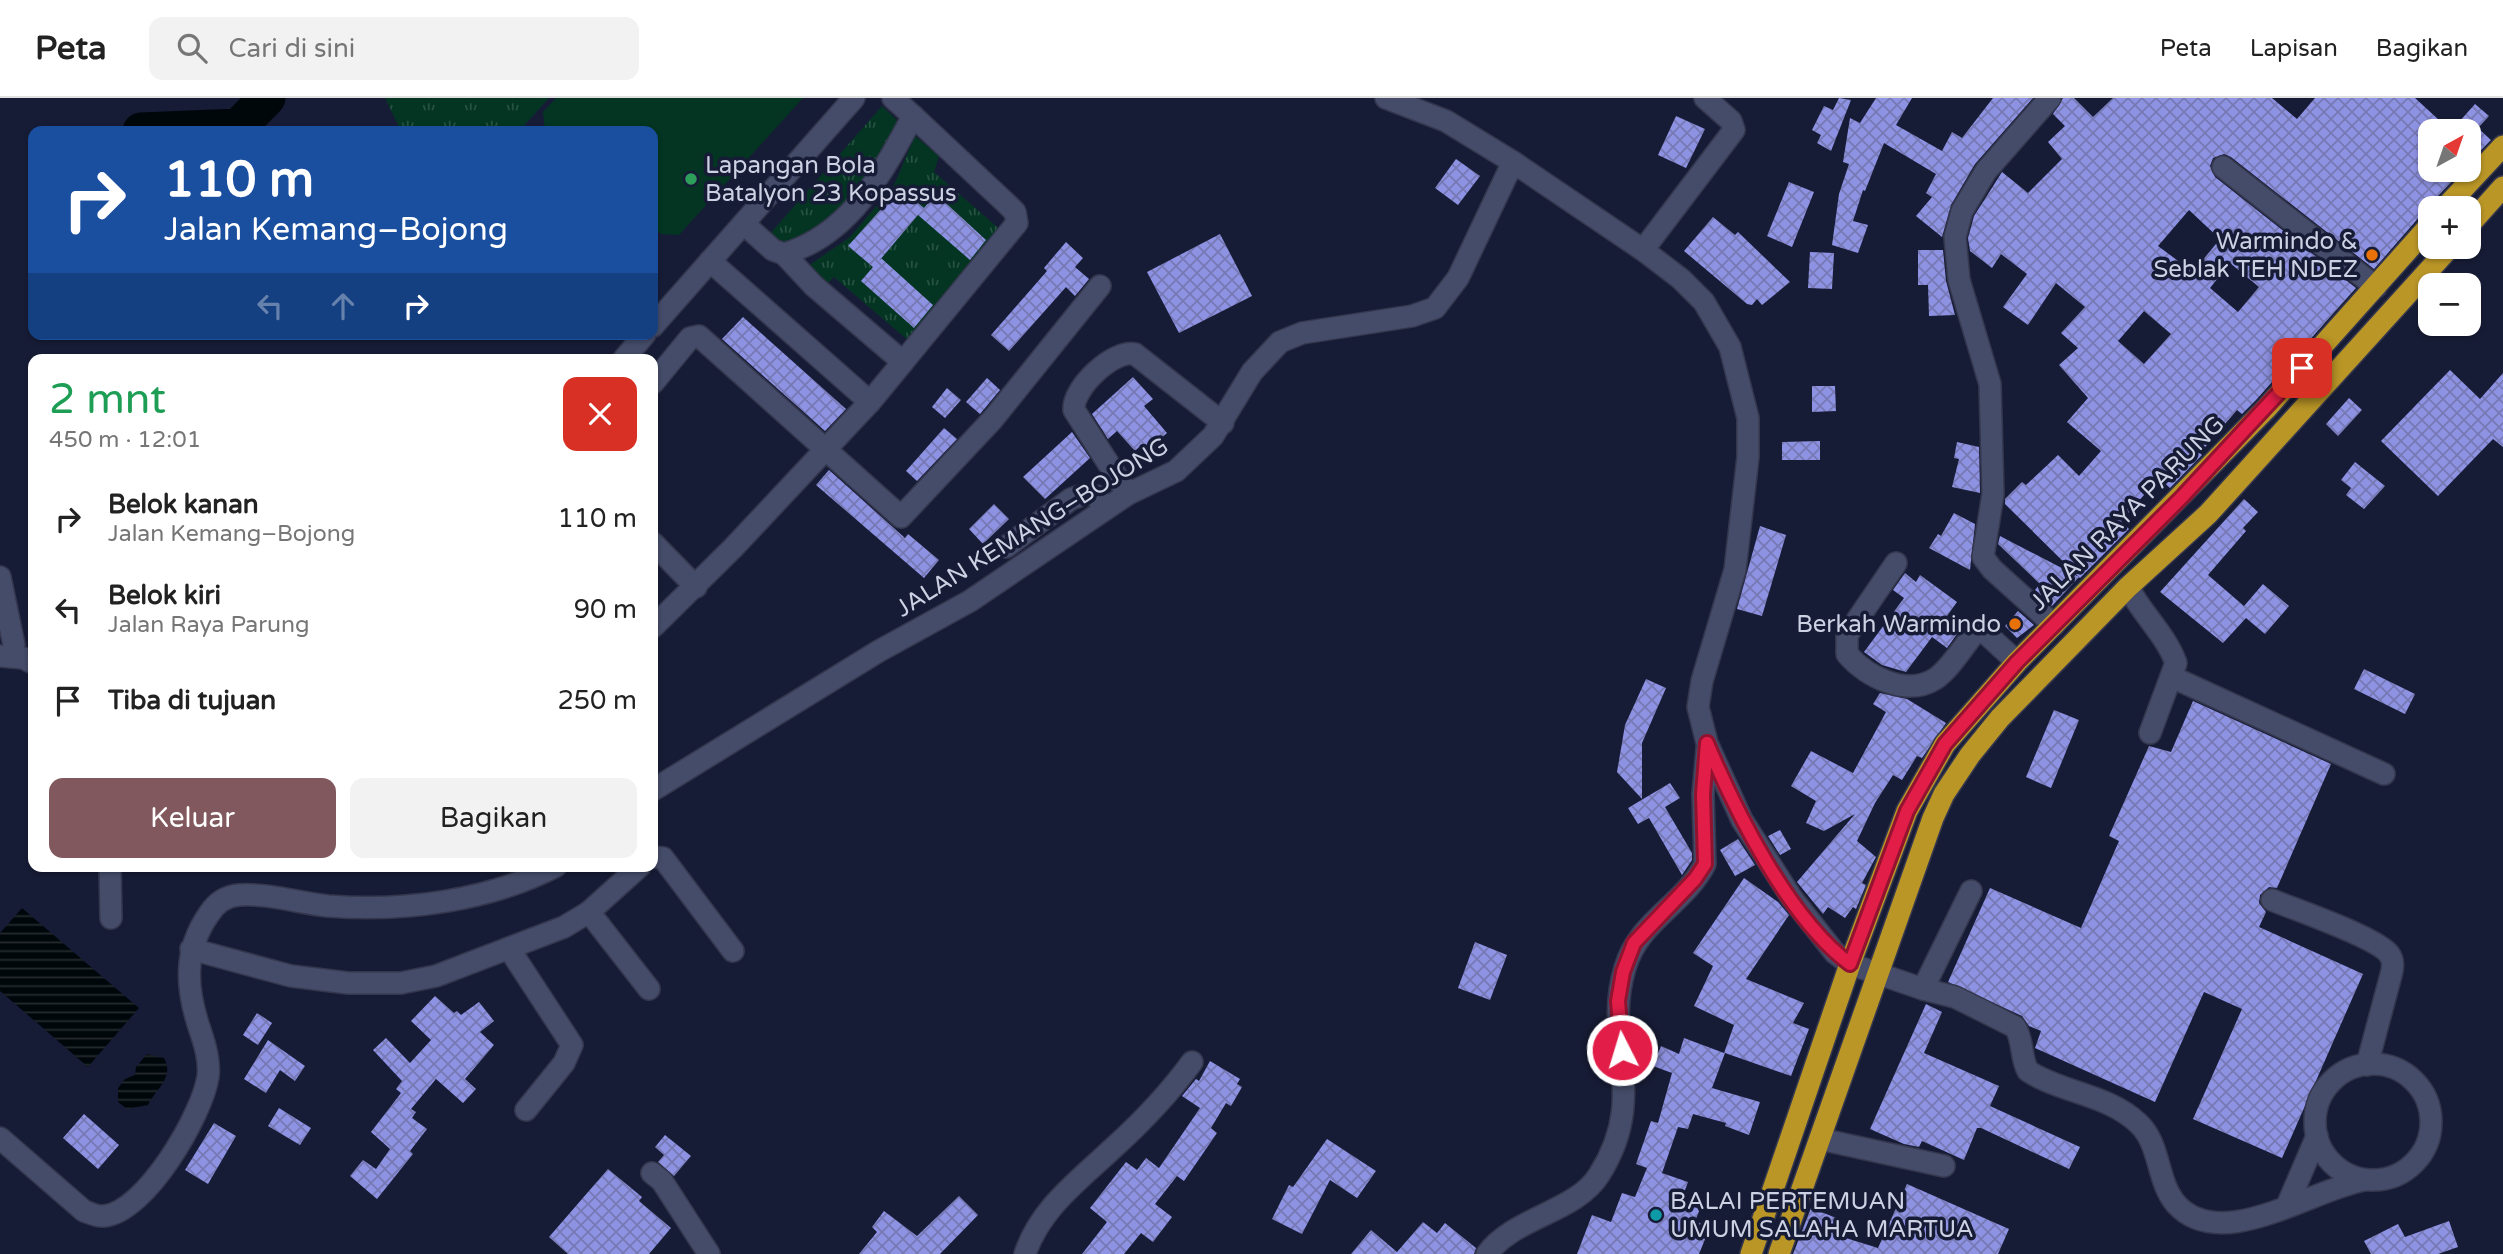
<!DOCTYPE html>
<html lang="id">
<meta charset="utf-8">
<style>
body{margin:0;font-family:"Varela Round",sans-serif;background:#f2f2f2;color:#222;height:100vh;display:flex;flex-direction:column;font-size:26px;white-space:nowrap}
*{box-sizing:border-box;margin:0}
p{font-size:23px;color:#767676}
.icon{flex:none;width:38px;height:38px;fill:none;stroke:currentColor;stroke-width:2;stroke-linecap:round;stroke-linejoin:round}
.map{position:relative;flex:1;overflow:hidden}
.sheet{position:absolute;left:28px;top:256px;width:630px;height:518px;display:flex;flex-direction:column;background:#fff;border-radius:14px;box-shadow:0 2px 5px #0004}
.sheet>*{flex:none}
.guide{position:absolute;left:28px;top:28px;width:630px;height:214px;border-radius:14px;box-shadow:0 2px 5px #0004;background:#1a4fa0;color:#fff;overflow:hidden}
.needle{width:46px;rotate:40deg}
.fabs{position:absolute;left:2418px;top:21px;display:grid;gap:14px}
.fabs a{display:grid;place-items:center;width:63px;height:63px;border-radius:14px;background:#fff;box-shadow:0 2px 5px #0004;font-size:35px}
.pin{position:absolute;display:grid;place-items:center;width:60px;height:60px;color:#fff;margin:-30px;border-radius:14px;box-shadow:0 4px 10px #0006}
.me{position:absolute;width:77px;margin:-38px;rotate:355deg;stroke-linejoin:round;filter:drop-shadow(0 0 5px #0008)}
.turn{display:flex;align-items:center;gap:24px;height:147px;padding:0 21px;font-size:32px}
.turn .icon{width:91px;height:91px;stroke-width:2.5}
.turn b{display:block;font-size:49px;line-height:60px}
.lanes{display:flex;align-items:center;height:66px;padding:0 21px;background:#0003;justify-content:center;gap:35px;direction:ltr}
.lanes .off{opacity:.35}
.round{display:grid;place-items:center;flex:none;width:74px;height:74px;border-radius:14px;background:#f2f2f2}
.summary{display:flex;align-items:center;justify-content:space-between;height:119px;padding:0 21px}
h1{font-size:42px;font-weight:600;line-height:52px;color:#1e9e55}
.button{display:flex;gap:14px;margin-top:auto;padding:14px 21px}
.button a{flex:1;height:80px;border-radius:14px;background:#80585d;color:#fff;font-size:28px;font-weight:600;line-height:80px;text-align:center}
.button a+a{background:#f2f2f2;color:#222}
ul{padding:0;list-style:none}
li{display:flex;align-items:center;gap:21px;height:91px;padding:0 21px}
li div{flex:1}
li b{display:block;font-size:26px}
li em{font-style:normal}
header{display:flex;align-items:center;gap:42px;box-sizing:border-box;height:98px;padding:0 35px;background:#fff;border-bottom:2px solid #e0e0e0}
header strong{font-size:33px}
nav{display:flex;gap:38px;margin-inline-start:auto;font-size:24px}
.search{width:490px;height:63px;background:#f2f2f2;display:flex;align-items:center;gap:18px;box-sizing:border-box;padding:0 24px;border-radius:14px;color:#767676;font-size:26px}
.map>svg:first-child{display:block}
.grass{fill:url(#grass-tufts)}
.park{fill:#033522}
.water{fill:url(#water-rules)}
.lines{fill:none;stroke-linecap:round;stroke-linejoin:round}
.river{stroke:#00070b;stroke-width:37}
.building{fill:url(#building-cross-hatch);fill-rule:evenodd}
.minor-casing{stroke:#34374d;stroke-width:24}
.highway-casing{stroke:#34374d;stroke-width:24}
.minor{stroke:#444c69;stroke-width:21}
.highway{stroke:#ba9627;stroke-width:21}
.route-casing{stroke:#92132f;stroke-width:18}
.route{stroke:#e11d48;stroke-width:12}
.leisure-dot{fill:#2e9e5b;stroke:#171c36;stroke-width:2.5}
.food-dot{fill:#e8710a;stroke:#171c36;stroke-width:2.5}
.culture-dot{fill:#0f9aa8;stroke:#171c36;stroke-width:2.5}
.labels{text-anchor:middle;stroke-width:7;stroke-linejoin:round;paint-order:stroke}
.poi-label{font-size:24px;fill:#ccd1e3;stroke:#171c36;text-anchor:start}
.street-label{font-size:24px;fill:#ccd1e3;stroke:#171c36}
</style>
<header>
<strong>Peta</strong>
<div class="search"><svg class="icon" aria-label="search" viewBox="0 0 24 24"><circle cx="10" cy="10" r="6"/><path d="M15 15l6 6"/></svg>Cari di sini</div>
<nav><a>Peta</a><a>Lapisan</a><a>Bagikan</a></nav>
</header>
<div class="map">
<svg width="2503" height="1156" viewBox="0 0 2503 1156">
<defs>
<pattern id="grass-tufts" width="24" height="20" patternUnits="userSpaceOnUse" patternTransform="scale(1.75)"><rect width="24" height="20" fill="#033522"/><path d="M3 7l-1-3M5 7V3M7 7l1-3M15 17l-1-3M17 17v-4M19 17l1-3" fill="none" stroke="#275142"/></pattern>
<pattern id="water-rules" width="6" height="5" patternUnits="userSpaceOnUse" patternTransform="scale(1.75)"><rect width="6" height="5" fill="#00070b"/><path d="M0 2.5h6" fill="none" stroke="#242a2e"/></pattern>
<pattern id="building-cross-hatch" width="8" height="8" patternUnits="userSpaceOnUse" patternTransform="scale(1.75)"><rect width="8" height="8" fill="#8e92e2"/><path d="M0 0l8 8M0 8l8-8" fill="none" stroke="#7679b3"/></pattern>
</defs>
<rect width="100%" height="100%" fill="#171c36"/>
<g class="grass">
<polygon points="385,0 549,0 519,33 401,33"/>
<polygon points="882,8 904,29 879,82 792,159 768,138"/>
<polygon points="915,38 939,58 934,74 1012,142 917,250 834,179 825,188 805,170 850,139 894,87"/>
</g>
<polygon class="park" points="556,0 803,0 679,137 661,136 653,130 653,33 545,33 543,14"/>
<g class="water">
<polygon points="22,810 139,910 88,969 0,893 0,835"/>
<path d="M147,956L164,960C175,979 156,991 148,1007L127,1011L118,1004V990L125,981L135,977L136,969Z"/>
</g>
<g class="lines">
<polyline class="river" points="141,33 238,29 267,0"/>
</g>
<g class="building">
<polygon points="1839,0 1851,2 1831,53 1817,45 1821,37 1812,32 1824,8 1833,12"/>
<polygon points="1876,0 1912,0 1896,27 1942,53 1952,34 1962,40 1993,0 2033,0 1975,66 1951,107 1942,139 1916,118 1932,99 1926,95 1936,76 1884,45 1865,93 1863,92 1853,123 1868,127 1858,155 1832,147 1839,96 1849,66 1843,64 1850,20 1860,25"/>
<path d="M2063,0H2074L2093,19L2113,0H2272L2297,21L2315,0H2415L2451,33L2475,6L2489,18L2478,30L2491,42L2469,65V33H2431V72H2463L2435,101L2431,113L2421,117L2374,171L2231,59L2224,56L2213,60L2210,68L2215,79L2356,190L2256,302L2242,316L2237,312L2200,355L2202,357L2170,390L2159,380L2121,423L2129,431L2080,480L2005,406V401L2022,384L2026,387L2058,357L2079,378L2101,353L2067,324L2088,300L2059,267L2078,250L2061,235L2085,209L2056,185L2028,227L2003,209L2027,176L2001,156L1992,170L1970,153L1968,140L1974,118L2002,74L2028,95L2062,61L2048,44L2065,28L2053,16ZM2189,112L2220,141L2193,174L2158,148ZM2230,165L2259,189L2238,214L2210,190ZM2144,213L2171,236L2144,266L2118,243Z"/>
<polygon points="1676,18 1705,31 1686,70 1658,57"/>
<polygon points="1456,61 1480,78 1458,107 1435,90"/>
<polygon points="1789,84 1814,94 1792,149 1767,138"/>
<polygon points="900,90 924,110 936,96 986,142 970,162 918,117 879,163 881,160 933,207 914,230 861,183 873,169 848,148"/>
<polygon points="1713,119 1735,137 1738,134 1790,184 1762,207 1757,201 1752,207 1747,206 1684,153"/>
<polygon points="1220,136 1252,198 1179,235 1147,174"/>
<polygon points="1066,144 1083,160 1075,169 1089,181 1075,198 1066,189 1009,253 991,237 1047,173 1044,170"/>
<polygon points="1918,152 1943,152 1946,183 1955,217 1929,218 1928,187 1918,187"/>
<polygon points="1810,154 1834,155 1832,191 1808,190"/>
<polygon points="743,219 846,311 825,333 722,241"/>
<polygon points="2450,272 2480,301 2503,275 2503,349 2493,341 2438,398 2381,343"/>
<polygon points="1133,279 1153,301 1144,308 1167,335 1147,353 1141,347 1135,353 1117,333 1108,341 1092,316"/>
<polygon points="987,280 1000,292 980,316 966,304"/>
<polygon points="1812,288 1835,288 1836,313 1812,314"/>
<polygon points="947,290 961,302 945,320 932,309"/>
<polygon points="2349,300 2362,312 2338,338 2326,326"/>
<polygon points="944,330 957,341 917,383 906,373"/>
<polygon points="1072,334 1090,360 1045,401 1023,379"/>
<polygon points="1820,343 1820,362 1782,362 1782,344"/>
<polygon points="1957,344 1979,349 1980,395 1952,389 1959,361 1954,360"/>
<polygon points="2355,364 2385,388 2364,411 2346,397 2351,390 2341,382"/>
<polygon points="829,372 905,440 908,436 939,462 924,480 816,387"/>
<polygon points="2244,401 2258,414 2243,430 2246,433 2208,477 2244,508 2263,486 2289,508 2265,536 2246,520 2223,545 2160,494"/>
<polygon points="994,406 1009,421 983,446 969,431"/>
<polygon points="1954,415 1975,426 1970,472 1929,450 1938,436 1941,438"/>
<polygon points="1760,428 1786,437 1762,518 1737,511"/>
<polygon points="2000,438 2079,479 2052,508 2035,492 2040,486 1998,446"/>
<polygon points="1905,475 1916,484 1920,477 1957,504 1942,525 1957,536 1947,550 1932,539 1906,574 1882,567 1864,554 1904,500 1893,492"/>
<polygon points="2018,513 2034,527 2017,540 2005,528"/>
<polygon points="2364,571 2415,596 2405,616 2354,591"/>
<polygon points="1646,581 1666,590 1642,645 1642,701 1617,674 1625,627"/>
<polygon points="1880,595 1907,601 1946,625 1922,660 1917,658 1902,682 1893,677 1875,705 1857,743 1876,759 1862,785 1866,787 1856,811 1853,809 1845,820 1828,809 1823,816 1797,784 1855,716 1824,733 1806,725 1816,703 1791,688 1811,653 1853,675 1886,614 1873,606"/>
<polygon points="2193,603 2331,666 2277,790 2269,789 2260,797 2259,805 2266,814 2259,829 2363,876 2282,1060 2193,1021 2242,911 2204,894 2155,1004 2035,950 2041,933 2029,928 2022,918 1948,884 1990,790 2081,830 2119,743 2109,738 2149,648 2171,654"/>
<polygon points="2054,612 2079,622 2051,690 2026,679"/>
<polygon points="1670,685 1680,700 1665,709 1692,755 1692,762 1682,777 1649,720 1638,726 1628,710"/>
<polygon points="1780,732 1791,751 1780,757 1768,738"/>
<polygon points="1738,741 1755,767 1735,778 1720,752"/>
<polygon points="1744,780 1778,804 1789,817 1746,881 1804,905 1793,925 1809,931 1791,978 1725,955 1712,990 1760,1004 1749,1037 1725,1028 1726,1025 1693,1016 1688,1031 1678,1029 1662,1075 1688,1084 1681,1103 1700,1111 1695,1123 1710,1129 1699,1156 1577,1156 1592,1117 1611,1124 1622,1095 1635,1099 1647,1070 1636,1066 1651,1023 1658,1025 1672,975 1653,968 1661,948 1679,956 1684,940 1724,955 1734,927 1694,908 1713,868 1693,855"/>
<polygon points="1475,844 1507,857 1490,902 1458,890"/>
<polygon points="435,898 454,915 457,913 461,917 479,904 494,923 480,934 494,947 465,981 476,991 463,1005 436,981 411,1011 416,1014 412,1020 427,1031 410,1053 413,1056 377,1101 350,1078 363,1062 376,1071 390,1051 371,1034 401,995 396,991 402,983 373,952 386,940 410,965 431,942 411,923"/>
<polygon points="1926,906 1942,914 1924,955 1999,988 1990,1008 2080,1049 2069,1071 1981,1030 1977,1030 1964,1062 1922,1043 1919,1049 1904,1046 1870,1031"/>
<polygon points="257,915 272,925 258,947 243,937"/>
<polygon points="268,942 305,968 295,983 280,972 266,995 244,981"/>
<polygon points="1210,963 1240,981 1237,986 1242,989 1231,1008 1226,1005 1211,1030 1217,1035 1184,1083 1177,1078 1155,1106 1172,1119 1153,1144 1141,1135 1124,1156 1082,1156 1107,1124 1090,1110 1126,1064 1137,1072 1146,1060 1159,1070 1200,1010 1182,998 1196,981 1199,983"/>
<polygon points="279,1010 311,1030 300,1047 268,1028"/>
<polygon points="84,1016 119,1047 98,1071 63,1040"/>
<polygon points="214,1025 236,1038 208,1086 185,1072"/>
<polygon points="665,1037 691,1058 674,1078 658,1064 664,1057 655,1049"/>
<polygon points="1327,1041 1376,1073 1357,1100 1330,1082 1302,1136 1272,1121 1289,1087 1293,1089"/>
<polygon points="608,1071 642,1099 639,1103 671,1130 649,1156 568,1156 549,1139"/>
<polygon points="1907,1086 2009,1131 1998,1156 1793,1156 1811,1110 1839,1121 1833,1136 1878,1150"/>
<polygon points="959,1098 978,1117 940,1156 859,1156 877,1134 872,1129 884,1113 917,1138"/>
<polygon points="2449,1123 2458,1149 2438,1156 2371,1156 2364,1143 2398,1126 2405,1139"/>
<polygon points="1423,1124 1437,1135 1445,1125 1476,1150 1474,1156 1351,1156 1371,1132 1397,1154"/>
</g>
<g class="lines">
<defs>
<g id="minor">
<polyline points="1386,0 1446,23 1513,64"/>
<polyline points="2050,0 1986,73 1962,113 1955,139 1959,182 1990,286 1993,396 1983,459 1992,471 2054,527"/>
<polyline points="2223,69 2376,189"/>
<path d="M744,126L773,152L784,156C850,137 883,74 913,18L893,0"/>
<polyline points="1643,152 1734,32 1731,23 1705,0"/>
<polyline points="784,156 814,188 903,264 1017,125 1015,114 1008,107 913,18"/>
<polyline points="710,163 870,304"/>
<polyline points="653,228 854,0"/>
<polyline points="624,261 645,236"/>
<polyline points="653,285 690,240 699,238 901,419 993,321 1100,188"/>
<path d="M1128,396L1074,312C1072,290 1114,251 1135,256L1223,325"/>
<polyline points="653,445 696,489"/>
<polyline points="1006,449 1071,401 1085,396 1097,398 1104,410"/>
<path d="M1896,465L1847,537V556C1867,579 1906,599 1935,581C1950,571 1962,550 1974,536L1982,532L2017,564"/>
<polyline points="0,479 14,547 12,559"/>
<path d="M2128,489C2142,516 2166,537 2176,565L2150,635"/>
<polyline points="653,529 733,450 870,304 903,264"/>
<polyline points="0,558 23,560 33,565"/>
<polyline points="2172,579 2384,676"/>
<path d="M653,692L879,553L970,503L1128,396L1176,373L1213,338L1252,274L1280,244L1302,235L1412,218L1435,210L1458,180L1513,64L1643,152L1681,181L1704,204L1730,249L1748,320V359L1735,472L1702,583L1698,609L1707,645L1742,722L1791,799L1835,855L1850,866L1923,891L1955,899L2015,929C2024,943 2020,959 2028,973C2062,995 2107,996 2138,1025C2161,1046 2156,1082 2176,1106C2221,1156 2312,1091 2365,1082"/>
<polyline points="653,759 663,760 733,853"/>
<polyline points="110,768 111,820"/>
<path d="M2272,802C2296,812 2376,839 2389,856C2394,863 2393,869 2391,877L2367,967"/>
<polyline points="589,814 649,891"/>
<polyline points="191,851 291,878 348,885 401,885 436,878 564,829 589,814 640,768"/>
<polyline points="510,852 572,947 564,965 526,1012"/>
<polyline points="1923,891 1971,793"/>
<circle cx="2373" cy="1024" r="58"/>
<path d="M0,1040L84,1113C90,1115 97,1119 104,1118C146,1114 202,1017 208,979C210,963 205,947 200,932C186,891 183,853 209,816C216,805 225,798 239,797C268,795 299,805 328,808C403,814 489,803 556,768"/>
<polyline points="1820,1041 1944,1068"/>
<polyline points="652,1075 662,1083 709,1156"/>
<polyline points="2287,1108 2317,1038"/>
<path d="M1025,1156C1040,1111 1077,1084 1111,1052C1141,1025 1168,997 1192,964"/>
<path d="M1487,1156C1514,1119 1576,1114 1599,1077C1650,997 1602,945 1625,870C1639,822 1684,807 1705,766L1703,696L1707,651"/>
</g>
<g id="highway">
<polyline points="2445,110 2503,48"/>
<polyline points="2469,127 2503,89"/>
<polyline points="1751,1156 1850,866 1907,713 1945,646 2017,564 2266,311 2431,126"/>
<polyline points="1779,1156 1933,720 1944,696 1970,657 2000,620 2128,489 2208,416 2450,149"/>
</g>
</defs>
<use href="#minor" class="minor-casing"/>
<use href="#highway" class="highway-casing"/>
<use href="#minor" class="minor"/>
<use href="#highway" class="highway"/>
</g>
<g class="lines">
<defs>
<path id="route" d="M1622,952L1618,903L1623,874L1634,845L1695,781L1705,766L1703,696L1707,645C1736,714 1789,821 1850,866L1907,713L1945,646L2017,564L2183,398L2302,270"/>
</defs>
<use href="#route" class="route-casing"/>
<use href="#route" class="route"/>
</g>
<circle class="leisure-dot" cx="691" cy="81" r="7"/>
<g class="food-dot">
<circle cx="2372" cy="157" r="7"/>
<circle cx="2015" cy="526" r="7"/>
</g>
<circle class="culture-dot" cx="1656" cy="1117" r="7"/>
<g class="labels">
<g class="poi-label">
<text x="705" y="75">Lapangan Bola<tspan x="705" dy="28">Batalyon 23 Kopassus</tspan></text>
<text x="2358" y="151" text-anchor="end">Warmindo &amp;<tspan x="2358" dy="28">Seblak TEH NDEZ</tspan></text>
<text x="2001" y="534" text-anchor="end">Berkah Warmindo</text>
<text x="1670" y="1111">BALAI PERTEMUAN<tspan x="1670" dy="28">UMUM SALAHA MARTUA</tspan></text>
</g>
<g class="street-label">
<text transform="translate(2127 415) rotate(-45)" y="8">JALAN RAYA PARUNG</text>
<text transform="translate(1032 429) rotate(-32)" y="8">JALAN KEMANG–BOJONG</text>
</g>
</g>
</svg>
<div class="fabs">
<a><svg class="needle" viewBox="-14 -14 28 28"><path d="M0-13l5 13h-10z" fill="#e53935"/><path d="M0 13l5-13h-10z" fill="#767676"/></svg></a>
<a>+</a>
<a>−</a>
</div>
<div class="pin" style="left:2302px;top:270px;background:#d93025"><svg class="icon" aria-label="arrive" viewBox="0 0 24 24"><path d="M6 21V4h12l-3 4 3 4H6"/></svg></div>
<svg class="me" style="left:1622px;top:952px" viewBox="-20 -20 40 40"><circle r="17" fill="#e11d48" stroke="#fff" stroke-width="3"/><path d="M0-11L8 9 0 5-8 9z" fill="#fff"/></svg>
<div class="guide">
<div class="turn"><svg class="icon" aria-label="right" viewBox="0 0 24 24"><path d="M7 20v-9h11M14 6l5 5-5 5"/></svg><div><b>110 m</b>Jalan Kemang–Bojong</div></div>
<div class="lanes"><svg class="icon off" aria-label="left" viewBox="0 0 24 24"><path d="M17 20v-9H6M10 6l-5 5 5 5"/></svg><svg class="icon off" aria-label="ahead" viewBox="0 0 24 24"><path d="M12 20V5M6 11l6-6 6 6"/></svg><svg class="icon" aria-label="right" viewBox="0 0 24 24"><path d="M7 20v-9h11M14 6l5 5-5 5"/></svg></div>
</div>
<section class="sheet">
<div class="summary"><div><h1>2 mnt</h1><p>450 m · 12:01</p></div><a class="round" style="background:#d93025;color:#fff"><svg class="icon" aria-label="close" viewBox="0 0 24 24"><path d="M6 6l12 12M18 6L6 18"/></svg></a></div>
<ul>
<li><svg class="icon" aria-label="right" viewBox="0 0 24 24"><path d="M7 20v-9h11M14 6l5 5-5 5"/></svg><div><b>Belok kanan</b><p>Jalan Kemang–Bojong</p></div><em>110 m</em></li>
<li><svg class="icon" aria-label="left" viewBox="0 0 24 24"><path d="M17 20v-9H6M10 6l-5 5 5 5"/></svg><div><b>Belok kiri</b><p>Jalan Raya Parung</p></div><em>90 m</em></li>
<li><svg class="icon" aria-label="arrive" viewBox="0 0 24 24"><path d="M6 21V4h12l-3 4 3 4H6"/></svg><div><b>Tiba di tujuan</b></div><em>250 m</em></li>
</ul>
<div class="button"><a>Keluar</a><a>Bagikan</a></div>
</section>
</div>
